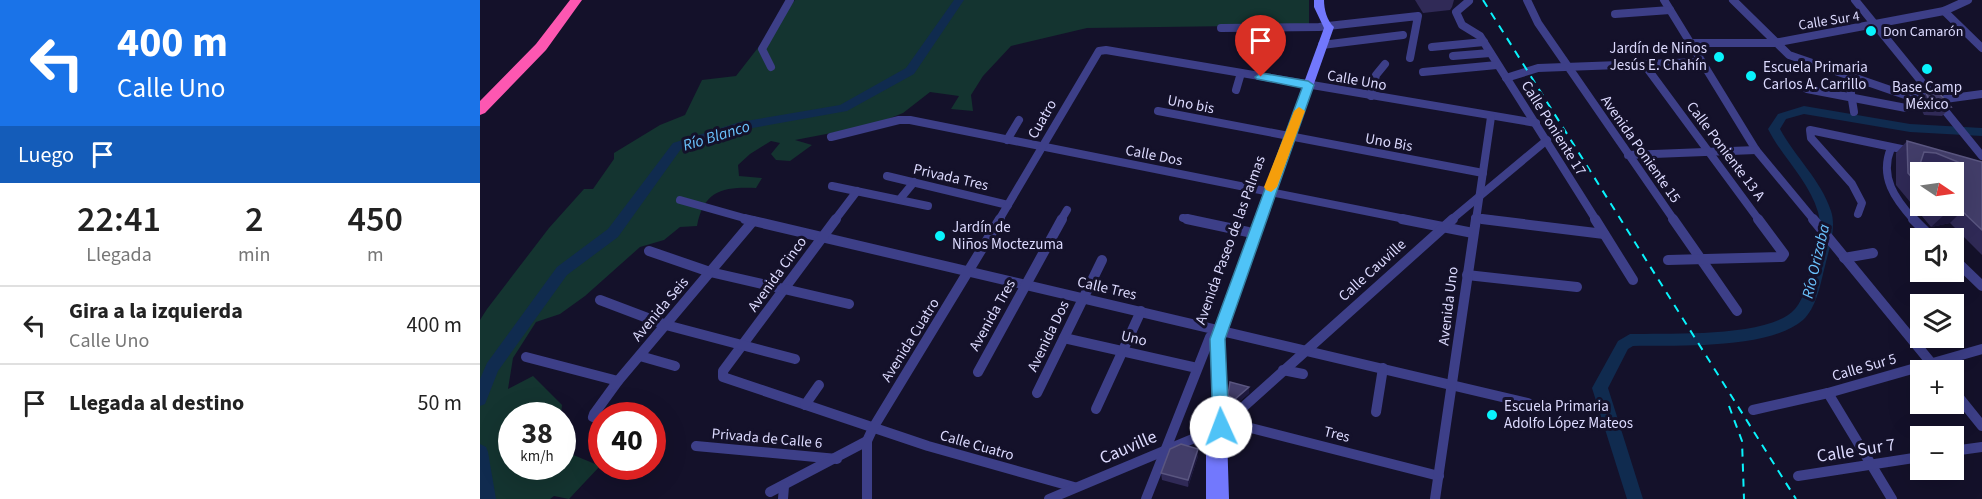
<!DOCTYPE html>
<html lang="es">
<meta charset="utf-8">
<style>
body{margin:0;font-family:"Source Sans 3",sans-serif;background:#f2f2f2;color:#222;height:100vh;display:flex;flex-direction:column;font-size:22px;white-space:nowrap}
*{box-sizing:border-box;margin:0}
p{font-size:20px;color:#767676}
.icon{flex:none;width:33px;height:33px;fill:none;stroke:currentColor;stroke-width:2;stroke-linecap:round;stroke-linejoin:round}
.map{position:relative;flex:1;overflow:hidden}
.drawer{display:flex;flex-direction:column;background:#fff;width:480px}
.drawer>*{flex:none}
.hud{background:#1a73e8;color:#fff;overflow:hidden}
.needle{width:39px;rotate:103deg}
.fabs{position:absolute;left:1430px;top:162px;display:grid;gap:12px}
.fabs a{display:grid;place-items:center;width:54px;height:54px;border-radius:0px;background:#fff;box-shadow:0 6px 24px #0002;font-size:30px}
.speed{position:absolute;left:18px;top:402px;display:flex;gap:12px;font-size:30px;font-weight:700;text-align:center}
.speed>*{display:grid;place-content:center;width:78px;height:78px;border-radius:50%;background:#fff;box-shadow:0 6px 24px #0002;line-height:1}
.speed small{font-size:15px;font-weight:400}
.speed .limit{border:9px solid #d22;background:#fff;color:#111}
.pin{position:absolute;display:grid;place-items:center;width:51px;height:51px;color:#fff;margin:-62px -26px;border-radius:50% 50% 50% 0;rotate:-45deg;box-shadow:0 0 6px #0007}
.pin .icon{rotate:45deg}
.me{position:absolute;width:66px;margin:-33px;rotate:358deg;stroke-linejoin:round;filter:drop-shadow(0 0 4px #0008)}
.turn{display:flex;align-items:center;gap:21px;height:126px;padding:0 18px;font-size:27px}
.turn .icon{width:78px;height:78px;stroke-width:2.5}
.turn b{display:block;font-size:42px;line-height:51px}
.then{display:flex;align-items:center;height:57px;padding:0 18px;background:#0003;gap:12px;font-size:22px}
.eta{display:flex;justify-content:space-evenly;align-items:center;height:102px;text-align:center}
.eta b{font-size:36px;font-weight:600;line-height:42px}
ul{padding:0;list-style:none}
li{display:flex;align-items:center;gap:18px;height:78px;padding:0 18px;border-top:2px solid #e0e0e0}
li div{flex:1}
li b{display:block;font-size:22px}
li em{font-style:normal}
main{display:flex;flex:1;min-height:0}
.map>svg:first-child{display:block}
.green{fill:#143430}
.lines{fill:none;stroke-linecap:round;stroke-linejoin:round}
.river{fill:#102b4f;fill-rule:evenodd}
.street-far1{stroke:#3d3f88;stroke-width:8}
.street{stroke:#3d3f88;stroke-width:10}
.secondary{fill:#7278fd;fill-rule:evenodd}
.highway{fill:#fd57b1;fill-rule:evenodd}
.rail{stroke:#09f3fc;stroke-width:2;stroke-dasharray:8 7;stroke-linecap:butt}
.wall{fill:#302a57;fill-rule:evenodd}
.shaded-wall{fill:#1d183d}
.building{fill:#423d69;stroke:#5a5680;stroke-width:1.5;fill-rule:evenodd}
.route{fill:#4fc3f7;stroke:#337fa1;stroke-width:1.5}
.slow{fill:#f59e0b}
.poi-dot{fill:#09f3fc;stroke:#14112a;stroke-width:2}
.labels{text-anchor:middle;stroke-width:6;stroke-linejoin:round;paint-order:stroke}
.far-street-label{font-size:14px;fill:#dcdafe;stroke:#14112a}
.far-poi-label{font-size:14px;fill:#dcdafe;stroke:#14112a;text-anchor:start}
.poi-label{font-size:15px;fill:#dcdafe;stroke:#14112a;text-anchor:start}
.street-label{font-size:15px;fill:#dcdafe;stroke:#14112a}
.water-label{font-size:16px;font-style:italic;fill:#6ac2fd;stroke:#14112a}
.near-street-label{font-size:18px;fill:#dcdafe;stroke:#14112a}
</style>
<main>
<section class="drawer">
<div class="hud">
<div class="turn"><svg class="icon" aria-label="left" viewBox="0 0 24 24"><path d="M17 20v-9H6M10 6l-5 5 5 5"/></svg><div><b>400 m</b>Calle Uno</div></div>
<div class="then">Luego<svg class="icon" aria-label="arrive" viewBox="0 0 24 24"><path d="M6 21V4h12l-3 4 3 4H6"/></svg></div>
</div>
<div class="eta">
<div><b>22:41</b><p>Llegada</p></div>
<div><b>2</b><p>min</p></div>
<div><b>450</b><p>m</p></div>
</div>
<ul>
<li><svg class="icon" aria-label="left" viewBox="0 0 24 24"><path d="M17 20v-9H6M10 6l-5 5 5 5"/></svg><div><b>Gira a la izquierda</b><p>Calle Uno</p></div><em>400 m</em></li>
<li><svg class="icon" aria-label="arrive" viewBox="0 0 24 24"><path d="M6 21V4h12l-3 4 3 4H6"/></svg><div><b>Llegada al destino</b></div><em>50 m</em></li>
</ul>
</section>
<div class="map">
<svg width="1502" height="499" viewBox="0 0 1502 499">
<rect width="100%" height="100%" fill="#14112a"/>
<path class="green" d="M315,0H829V25L607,28L531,46L503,76L491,95L493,111L471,109L479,96L450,92L423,113L393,125L315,140L332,145L310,161L296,160L291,154L300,143L291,141L270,154L258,165L259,176L282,178L276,188C243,187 224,190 217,226L200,227L184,240L160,247L105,296L80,314L56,322L33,358L28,389L53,376L82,405L81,415L32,416V466H82L83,446L91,454L120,466L89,499L74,496L70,499H0V320L7,309L69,228L104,189H113L134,159V153L180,125L205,115L222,80L256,76Z"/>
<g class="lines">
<g class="river">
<polygon points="474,0 484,0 434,74 367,111 261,130 201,149 138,237 87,275 18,371 5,404 0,406 0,379 7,363 77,267 128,229 193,143 260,122 360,105 426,68"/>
<path d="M1324,106L1430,124L1502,128V136L1430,132L1324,114L1306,119L1300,129C1315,157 1341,180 1351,211C1357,229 1348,252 1344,270C1340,286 1336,308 1323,320C1288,350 1197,345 1153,346L1148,349L1128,388L1163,499H1147L1112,388L1138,341L1150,334C1188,333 1290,338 1315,309C1325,298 1327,280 1331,266C1335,249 1343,229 1338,212C1329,181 1302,157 1288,129L1298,114Z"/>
<polygon points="0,444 6,447 8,452 16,499 0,499"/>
</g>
<g class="street-far1">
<polyline points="1047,0 1058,23 1194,220"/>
<polyline points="1184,0 1276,150 1334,220"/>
<polyline points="1253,0 1309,55 1425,95 1452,98"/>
<polyline points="1375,0 1502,156"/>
<polyline points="989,1 976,12 982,25 1000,36 1116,220"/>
<polyline points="1464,11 1502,48"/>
<polyline points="1135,14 1190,10"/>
<polyline points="741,28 839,27 938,16 930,58"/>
<polyline points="1210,43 1294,43 1464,11 1488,0"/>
<polyline points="842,45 923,35"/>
<polyline points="952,47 1004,42"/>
<polyline points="973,56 1010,53"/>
<polyline points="1164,64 1279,220"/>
<polyline points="291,67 282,49 310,0"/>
<polyline points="943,72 1017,65"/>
<polyline points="1368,75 1374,112"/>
<polyline points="1026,78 1058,68 1220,62"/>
<polyline points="1327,89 1426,108"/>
<polyline points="756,90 761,73"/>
<polyline points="891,96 896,75 905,64"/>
<polyline points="1465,99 1502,94"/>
<polyline points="678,111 1003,173"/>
<polyline points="351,137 419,120 430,120 930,220"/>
<polyline points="527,140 539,120"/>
<path d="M1411,148C1399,177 1415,199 1434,220"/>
<polyline points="1148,155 1276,150"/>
<polyline points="407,176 528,205"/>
<polyline points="352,186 448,206"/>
<polyline points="420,199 434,182"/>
<polyline points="200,200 271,220"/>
<polyline points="1378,214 1382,203 1372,184 1331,138 1330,130 1431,151"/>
<polyline points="703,218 714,220"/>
<polyline points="995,218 1014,220"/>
<polyline points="355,220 377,191"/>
<polyline points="519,220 619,51 626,50 1056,123"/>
<polyline points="581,220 587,210"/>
<polyline points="971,220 1067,140"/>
<polyline points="996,220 1011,117"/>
</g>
<g class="street">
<polyline points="265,219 1048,403"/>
<polyline points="356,219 243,371 243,377 448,446 594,487"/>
<polyline points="707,219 768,232"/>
<polyline points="922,219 993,233"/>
<polyline points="1002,219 1124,234"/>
<polyline points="1115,219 1153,280"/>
<polyline points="1193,219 1257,311"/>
<polyline points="1333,219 1457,370"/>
<polyline points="1433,219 1452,238"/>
<polyline points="169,251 230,272 369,304"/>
<polyline points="1364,258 1393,253"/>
<polyline points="1473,258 1502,286"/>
<polyline points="1188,260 1302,257 1304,254 1278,219"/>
<polyline points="987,275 1097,287"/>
<polyline points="120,300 186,325 315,359"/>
<polyline points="584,338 717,368"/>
<polyline points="160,356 195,366"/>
<polyline points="46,357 138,381"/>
<polyline points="803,370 823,374"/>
<polyline points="498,372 582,219"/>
<polyline points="1473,390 1502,426"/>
<polyline points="557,393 622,260"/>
<polyline points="1348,393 1412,499"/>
<polyline points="325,405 339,385"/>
<polyline points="616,409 661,311"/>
<polyline points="1273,410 1348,393 1502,349"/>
<polyline points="896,412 903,368"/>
<polyline points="122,421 113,417 114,414 138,381 273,221"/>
<polyline points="747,422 959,476"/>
<polyline points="216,446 357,459"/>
<polyline points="1473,451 1502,447"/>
<polyline points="1318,476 1440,457"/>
<polyline points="290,492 387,441"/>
<polyline points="303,499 304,486"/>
<polyline points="387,499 387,441 393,428 520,219"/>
<polyline points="569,499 741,427 973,219"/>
<polyline points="666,499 730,337"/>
<polyline points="955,499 996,219"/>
</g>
<path class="secondary" d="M834,0H844C844,9 847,21 854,27L744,339L749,499H726V434L728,429L733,428L730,339L844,28L834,7Z"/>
<polygon class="highway" points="90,0 102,0 66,50 5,113 0,115 0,101 56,44"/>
<g class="rail">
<polyline points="1003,0 1316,499"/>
<polyline points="1249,406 1262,441 1264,499"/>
</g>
</g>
<g class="wall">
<polygon points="935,0 974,0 972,7 970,10 943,13"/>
<polygon points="1446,93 1471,107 1462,116 1444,115 1438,102"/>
<path d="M1427,141L1502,162V255L1470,223L1451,227L1416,185V153ZM1439,165L1445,166L1450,168L1438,170ZM1440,172L1473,206H1440Z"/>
<polygon points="769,387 769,393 754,406 748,400 748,395"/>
<polygon points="718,449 718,456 708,487 682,480 681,473"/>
</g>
<g class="shaded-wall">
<polygon points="1482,211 1470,223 1451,227 1464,215"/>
<polygon points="769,387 769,393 754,406 754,400"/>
<polygon points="718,449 718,456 708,487 708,480"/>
</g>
<g class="building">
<polygon points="1446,93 1460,94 1471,107 1452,106"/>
<path d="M1427,141L1502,162V230L1482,211L1464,215L1455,206H1473V172H1440V187L1428,173ZM1444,152L1456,153L1478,162L1438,170Z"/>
<polygon points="750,382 769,387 754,400 748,395"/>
<polygon points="701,444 718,449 708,480 681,473 690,449"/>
</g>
<polygon class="route" points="781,73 828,81 834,85 745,339 749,427 746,432 741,435 735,432 733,427 730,339 822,88 777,79 775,77"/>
<polygon class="slow" points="819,107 825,111 797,187 791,192 786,190 784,187 814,111"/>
<g class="poi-dot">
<circle cx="1391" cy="31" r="6"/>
<circle cx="1239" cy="57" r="6"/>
<circle cx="1447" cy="69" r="6"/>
<circle cx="1271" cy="76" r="6"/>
<circle cx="460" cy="236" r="6"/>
<circle cx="1012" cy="415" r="6"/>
</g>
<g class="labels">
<g class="far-street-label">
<text transform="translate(1349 20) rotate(-9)" y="5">Calle Sur 4</text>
</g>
<g class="far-poi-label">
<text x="1403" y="36">Don Camarón</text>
</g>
<g class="poi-label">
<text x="1227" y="53" text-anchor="end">Jardín de Niños<tspan x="1227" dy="17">Jesús E. Chahín</tspan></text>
<text x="1283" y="72">Escuela Primaria<tspan x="1283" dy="17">Carlos A. Carrillo</tspan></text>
<text x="1447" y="92" text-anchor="middle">Base Camp<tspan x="1447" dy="17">México</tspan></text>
<text x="472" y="232">Jardín de<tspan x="472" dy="17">Niños Moctezuma</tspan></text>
<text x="1024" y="411">Escuela Primaria<tspan x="1024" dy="17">Adolfo López Mateos</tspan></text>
</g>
<g class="street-label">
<text transform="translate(877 80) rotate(10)" y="5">Calle Uno</text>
<text transform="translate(711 104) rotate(11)" y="5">Uno bis</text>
<text transform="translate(562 119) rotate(-60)" y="5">Cuatro</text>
<text transform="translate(1074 128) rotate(58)" y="5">Calle Poniente 17</text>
<text transform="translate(909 142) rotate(10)" y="5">Uno Bis</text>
<text transform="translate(1161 149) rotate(55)" y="5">Avenida Poniente 15</text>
<text transform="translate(1246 151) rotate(53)" y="5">Calle Poniente 13 A</text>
<text transform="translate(674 155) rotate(11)" y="5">Calle Dos</text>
<text transform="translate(471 177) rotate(13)" y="5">Privada Tres</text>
<text transform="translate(750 240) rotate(-70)" y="5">Avenida Paseo de las Palmas</text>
<text transform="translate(892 270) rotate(-42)" y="5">Calle Cauville</text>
<text transform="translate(297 274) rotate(-54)" y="5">Avenida Cinco</text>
<text transform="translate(627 288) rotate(13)" y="5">Calle Tres</text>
<text transform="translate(968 306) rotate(-83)" y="5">Avenida Uno</text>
<text transform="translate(180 309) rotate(-50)" y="5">Avenida Seis</text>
<text transform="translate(512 315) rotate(-61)" y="5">Avenida Tres</text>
<text transform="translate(568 336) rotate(-64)" y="5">Avenida Dos</text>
<text transform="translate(654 338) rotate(13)" y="5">Uno</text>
<text transform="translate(430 340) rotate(-58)" y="5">Avenida Cuatro</text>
<text transform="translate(1384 367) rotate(-16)" y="5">Calle Sur 5</text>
<text transform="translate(857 434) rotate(14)" y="5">Tres</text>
<text transform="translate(287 438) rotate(5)" y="5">Privada de Calle 6</text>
<text transform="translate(497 445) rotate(16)" y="5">Calle Cuatro</text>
</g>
<g class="water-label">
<text transform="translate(236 135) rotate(-17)" y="6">Río Blanco</text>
<text transform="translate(1335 261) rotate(-77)" y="6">Río Orizaba</text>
</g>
<g class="near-street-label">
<text transform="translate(648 447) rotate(-23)" y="6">Cauville</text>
<text transform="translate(1376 450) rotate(-9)" y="6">Calle Sur 7</text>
</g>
</g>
</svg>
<div class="fabs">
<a><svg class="needle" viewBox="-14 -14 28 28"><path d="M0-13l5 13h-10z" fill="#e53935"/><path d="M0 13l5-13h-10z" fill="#767676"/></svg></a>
<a><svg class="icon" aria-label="sound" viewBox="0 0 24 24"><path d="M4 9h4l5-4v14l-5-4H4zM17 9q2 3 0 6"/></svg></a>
<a><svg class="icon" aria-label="layers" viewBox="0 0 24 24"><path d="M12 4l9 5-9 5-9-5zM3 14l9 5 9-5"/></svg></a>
<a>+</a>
<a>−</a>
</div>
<div class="speed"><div>38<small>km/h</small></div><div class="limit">40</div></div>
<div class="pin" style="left:781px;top:77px;background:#d93025"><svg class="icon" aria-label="arrive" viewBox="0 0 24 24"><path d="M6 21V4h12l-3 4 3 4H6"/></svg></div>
<svg class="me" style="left:741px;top:427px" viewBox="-20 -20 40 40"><circle r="19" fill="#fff"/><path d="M0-13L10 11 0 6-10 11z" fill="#4fc3f7"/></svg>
</div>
</main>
